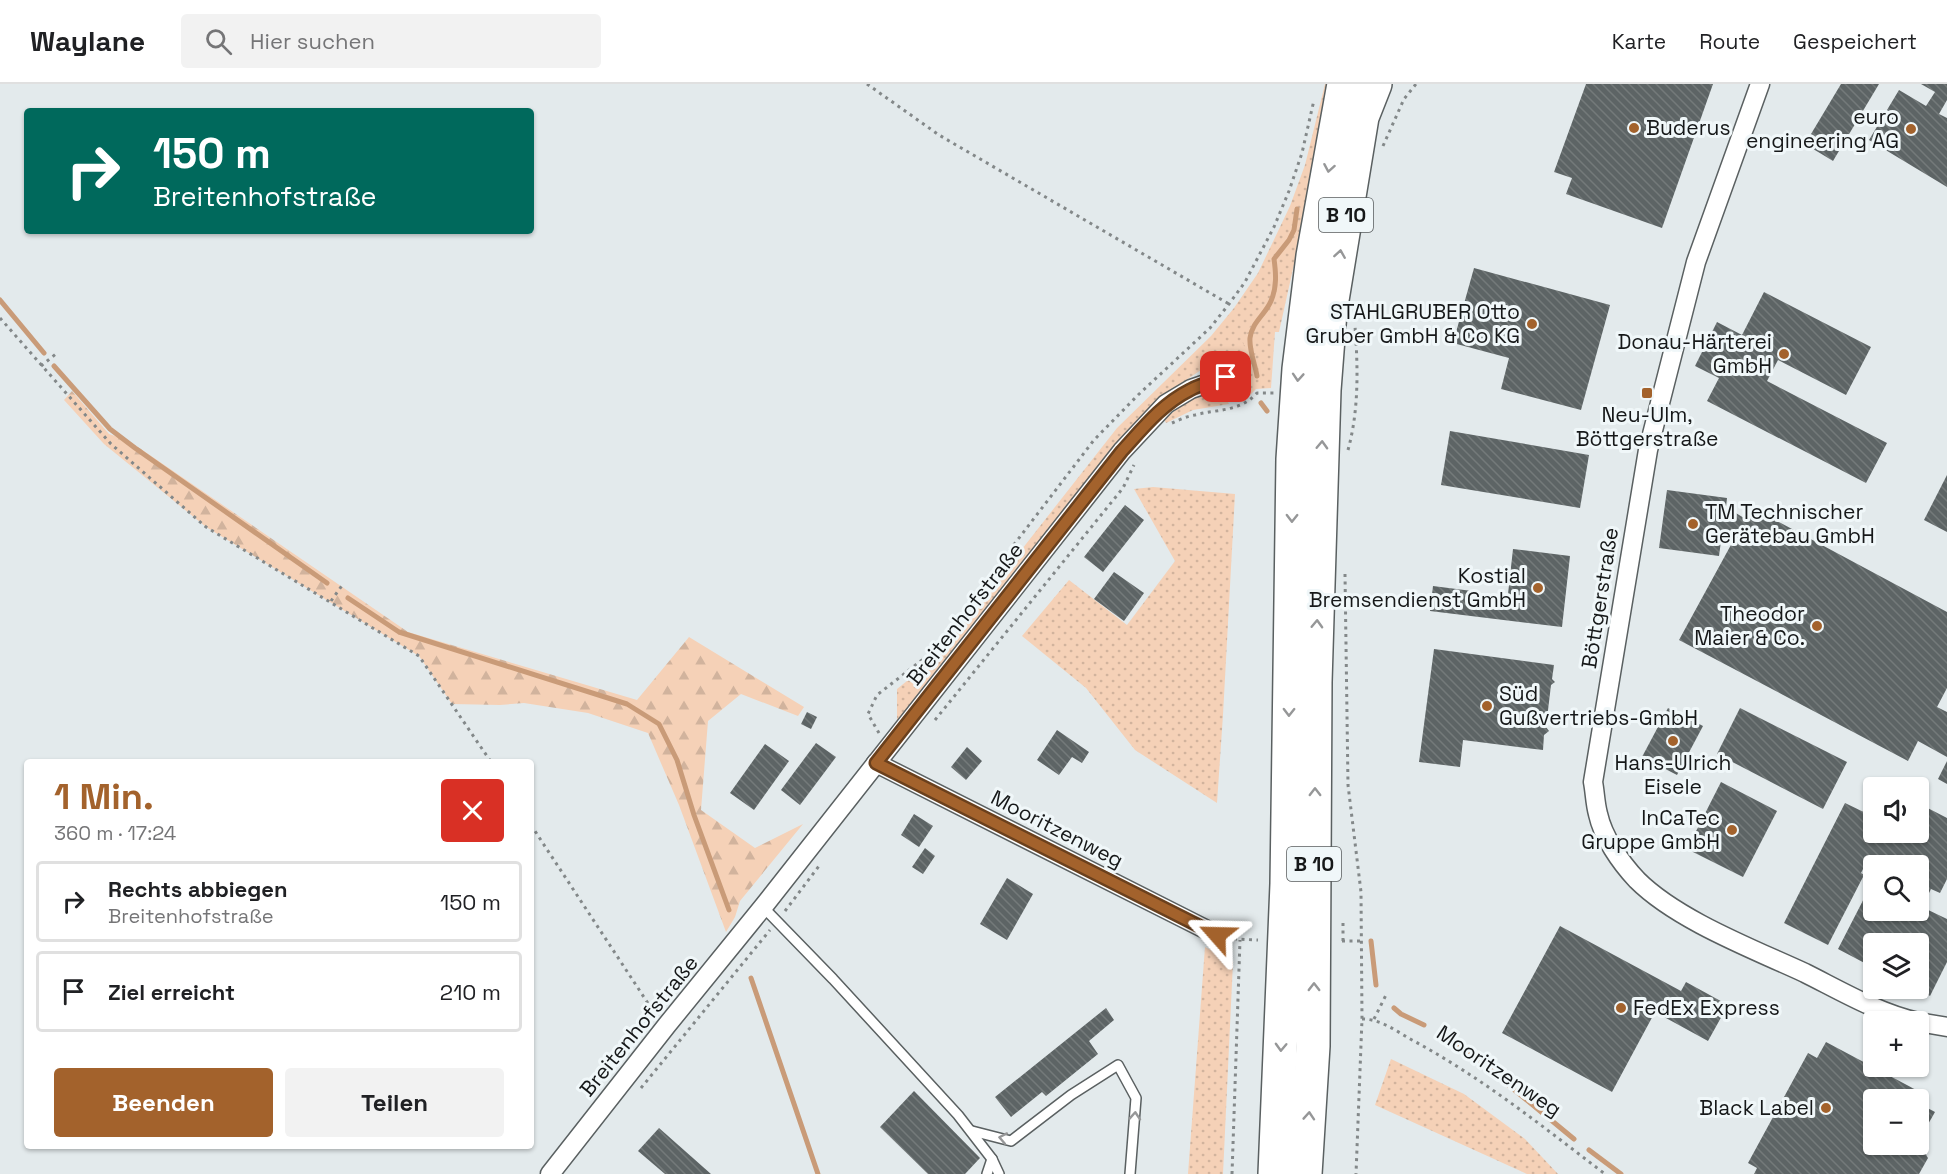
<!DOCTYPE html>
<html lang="de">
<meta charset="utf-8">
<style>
body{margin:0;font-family:"Space Grotesk",sans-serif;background:#f2f2f2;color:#202124;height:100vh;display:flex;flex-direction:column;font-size:22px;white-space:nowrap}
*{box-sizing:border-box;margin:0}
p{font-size:20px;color:#757577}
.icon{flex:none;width:33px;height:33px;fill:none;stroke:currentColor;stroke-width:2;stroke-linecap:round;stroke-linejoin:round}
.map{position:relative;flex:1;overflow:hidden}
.sheet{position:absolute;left:24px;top:675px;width:510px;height:390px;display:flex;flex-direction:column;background:#fff;border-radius:6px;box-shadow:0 2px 4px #0004}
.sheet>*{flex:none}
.hud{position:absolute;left:24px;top:24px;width:510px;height:126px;border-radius:6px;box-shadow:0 2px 4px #0004;background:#00695c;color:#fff;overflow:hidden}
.controls{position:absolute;left:1863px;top:693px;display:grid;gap:12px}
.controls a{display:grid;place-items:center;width:66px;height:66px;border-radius:6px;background:#fff;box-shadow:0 2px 4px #0004;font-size:30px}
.pin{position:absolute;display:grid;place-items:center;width:51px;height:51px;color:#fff;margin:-26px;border-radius:12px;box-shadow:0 3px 9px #0006}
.me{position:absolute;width:66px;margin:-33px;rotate:295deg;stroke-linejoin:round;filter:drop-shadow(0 0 4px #0008)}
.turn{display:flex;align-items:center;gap:21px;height:126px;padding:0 30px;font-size:27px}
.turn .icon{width:78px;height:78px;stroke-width:2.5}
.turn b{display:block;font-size:42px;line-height:51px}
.round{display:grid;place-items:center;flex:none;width:63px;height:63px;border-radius:6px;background:#f2f2f2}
.head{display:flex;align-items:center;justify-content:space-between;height:102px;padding:0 30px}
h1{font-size:36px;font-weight:800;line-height:45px;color:#a3622c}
.action{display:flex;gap:12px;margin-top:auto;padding:12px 30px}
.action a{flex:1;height:69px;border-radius:6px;background:#a3622c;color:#fff;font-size:24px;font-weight:800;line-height:69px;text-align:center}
.action a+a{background:#f2f2f2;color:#202124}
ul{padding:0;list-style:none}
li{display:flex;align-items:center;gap:18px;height:81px;margin:0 12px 9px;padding:0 18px;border:3px solid #e0e0e0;border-radius:6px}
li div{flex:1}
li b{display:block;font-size:22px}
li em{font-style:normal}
header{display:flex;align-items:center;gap:36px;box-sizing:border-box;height:84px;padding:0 30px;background:#fff;border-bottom:2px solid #e0e0e0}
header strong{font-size:28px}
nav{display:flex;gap:33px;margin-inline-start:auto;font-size:21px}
.search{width:420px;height:54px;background:#f2f2f2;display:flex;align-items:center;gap:15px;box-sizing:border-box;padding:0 21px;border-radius:6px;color:#757577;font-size:22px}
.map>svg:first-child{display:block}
.grass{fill:url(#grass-dots)}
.forest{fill:url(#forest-firs)}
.wetland{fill:url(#wetland-marsh)}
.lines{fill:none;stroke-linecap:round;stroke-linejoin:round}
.stream{stroke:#c99b78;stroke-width:5}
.building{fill:url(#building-back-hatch)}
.lane-casing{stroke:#5a6061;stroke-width:12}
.street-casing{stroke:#5a6061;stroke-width:21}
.highway-casing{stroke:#5a6061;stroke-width:36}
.path{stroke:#838889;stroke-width:3;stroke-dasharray:3 4.5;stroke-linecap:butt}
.lane{stroke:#fff;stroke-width:9}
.street{stroke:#fff;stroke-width:18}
.highway{stroke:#fff;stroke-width:33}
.oneway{stroke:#969798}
.route-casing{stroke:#6a401d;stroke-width:15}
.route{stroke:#a3622c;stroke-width:10}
.poi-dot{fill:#a3622c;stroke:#f0f7f9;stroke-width:2}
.labels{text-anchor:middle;stroke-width:6;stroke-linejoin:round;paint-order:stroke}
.shield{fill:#f0f7f9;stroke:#575b5c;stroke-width:1.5}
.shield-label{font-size:20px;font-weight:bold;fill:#161819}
.poi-label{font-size:21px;fill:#161819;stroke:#f0f7f9;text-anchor:end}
.street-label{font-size:21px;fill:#161819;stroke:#f0f7f9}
</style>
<header>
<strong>Waylane</strong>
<div class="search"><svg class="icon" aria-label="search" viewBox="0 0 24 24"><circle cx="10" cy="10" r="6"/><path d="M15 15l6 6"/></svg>Hier suchen</div>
<nav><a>Karte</a><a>Route</a><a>Gespeichert</a></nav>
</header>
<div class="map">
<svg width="1947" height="1090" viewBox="0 0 1947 1090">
<defs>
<pattern id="grass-dots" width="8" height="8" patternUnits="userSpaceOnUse" patternTransform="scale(1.5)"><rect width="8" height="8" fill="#f5d1b7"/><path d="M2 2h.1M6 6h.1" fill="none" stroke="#d1b39d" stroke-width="1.8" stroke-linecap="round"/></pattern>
<pattern id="forest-firs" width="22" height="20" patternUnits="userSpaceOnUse" patternTransform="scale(1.5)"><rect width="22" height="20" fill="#f5d1b7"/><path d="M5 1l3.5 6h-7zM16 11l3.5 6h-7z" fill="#d1b39d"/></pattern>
<pattern id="wetland-marsh" width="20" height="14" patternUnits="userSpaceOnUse" patternTransform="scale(1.5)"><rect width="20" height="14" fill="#f5d1b7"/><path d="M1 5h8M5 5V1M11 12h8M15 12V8" fill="none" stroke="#d1b39d"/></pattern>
<pattern id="building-back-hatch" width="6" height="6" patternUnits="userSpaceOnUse" patternTransform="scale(1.5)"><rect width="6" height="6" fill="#5d6465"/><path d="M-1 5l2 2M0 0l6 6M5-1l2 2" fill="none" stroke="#747a7a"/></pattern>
</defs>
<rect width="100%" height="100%" fill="#e3eaec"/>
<g class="grass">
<polygon points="1325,0 1334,0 1279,248 1275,248 1271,304 1256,305 1250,311 1235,273 1201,286 1161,313 1125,350 897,639 897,605 938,572 1117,344 1211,252 1234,224 1258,189 1290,122 1305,81"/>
<polygon points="1204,312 1227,316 1229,320 1193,326 1166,339 1164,335 1191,315"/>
<polygon points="1153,403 1235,410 1223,631 1217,719 1135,666 1086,604 1022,552 1069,496 1127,541 1175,477 1134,405"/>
<polygon points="1205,863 1233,878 1223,1090 1188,1090"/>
<polygon points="1391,975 1464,1010 1525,1055 1558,1090 1527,1090 1375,1021"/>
</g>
<polygon class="forest" points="72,307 109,350 127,356 141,365 408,548 637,616 689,553 804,623 798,632 741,610 708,637 701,726 755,764 803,740 740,817 735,833 726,848 679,721 648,649 588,629 524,619 500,621 452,620 419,572 206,443 104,360 64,316"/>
<polygon class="wetland" points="1253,239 1256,240 1255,284 1252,272 1242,258"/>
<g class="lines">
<g class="stream">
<polyline points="0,216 44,269"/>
<polyline points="54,282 110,345 135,364 327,499"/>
<path d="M1257,292C1255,280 1249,266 1250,254C1252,238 1265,231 1271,217C1277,203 1276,189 1274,175L1289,156L1294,146L1297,125"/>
<polyline points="1261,319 1267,327"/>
<polyline points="348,514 399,548 627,620 659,640 677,676 694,731 729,826"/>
<polyline points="1371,857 1376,901"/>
<polyline points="751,894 818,1090"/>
<polyline points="1394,924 1401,930 1424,941"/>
<polyline points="1441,952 1477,975 1574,1055"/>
<polyline points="1589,1066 1621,1090"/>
</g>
</g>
<g class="building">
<polygon points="1586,0 1713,0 1662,144 1566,110 1572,94 1554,88"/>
<polygon points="1841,0 1879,0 1833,77 1805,60"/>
<polygon points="1921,0 1947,0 1947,16 1939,30 1947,34 1947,103 1869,56 1899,6 1926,22 1935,8"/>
<polygon points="1474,184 1610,221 1581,326 1501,305 1509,274 1453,259"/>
<polygon points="1764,208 1871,263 1846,311 1778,276 1767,297 1887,359 1866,399 1707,317 1719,294 1695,282 1717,238 1742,251"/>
<polygon points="1450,347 1589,371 1580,424 1441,401"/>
<polygon points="1947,391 1947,448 1924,436"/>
<polygon points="1667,406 1727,414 1726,423 1744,434 1751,423 1947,528 1947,604 1937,623 1947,628 1947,673 1918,657 1908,677 1679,556 1732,459 1721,457 1719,472 1659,464"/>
<polygon points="1125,421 1144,436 1103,488 1084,473"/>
<polygon points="1513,465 1570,472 1562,543 1430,527 1433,502 1472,507 1471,514 1507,519"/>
<polygon points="1114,488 1144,509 1124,537 1094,515"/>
<polygon points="1434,565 1554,581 1552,595 1555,598 1551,601 1546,643 1549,647 1544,651 1543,666 1463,656 1460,683 1419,678"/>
<polygon points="1668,624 1703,642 1677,691 1642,673"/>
<polygon points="1740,624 1847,678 1823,725 1717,670"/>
<polygon points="807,628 817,633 811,645 801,640"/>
<polygon points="1057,646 1089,668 1082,679 1072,673 1059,691 1037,676"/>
<polygon points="816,659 836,673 800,721 781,706"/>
<polygon points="765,660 789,677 754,726 730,709"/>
<polygon points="967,663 982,677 966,696 951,683"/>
<polygon points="1947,677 1947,700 1938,695"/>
<polygon points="1721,698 1777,727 1743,793 1687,765"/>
<polygon points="1845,719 1874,733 1874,748 1918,748 1918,719 1947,734 1947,795 1940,809 1931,805 1922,823 1947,835 1947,878 1930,912 1915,904 1918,904 1918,860 1874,860 1874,884 1838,865 1874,795 1874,826 1918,826 1918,782 1885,782 1869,773 1861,789 1864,791 1828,861 1784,839"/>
<polygon points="914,730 933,742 919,763 901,751"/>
<polygon points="925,764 935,772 923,790 912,783"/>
<polygon points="1007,794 1033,810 1007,856 980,840"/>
<polygon points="1560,842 1681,907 1686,898 1728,921 1708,957 1655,928 1612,1008 1502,949"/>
<polygon points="1106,924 1114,936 1089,957 1098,970 1046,1012 1042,1008 1011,1033 995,1013"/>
<polygon points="1826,958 1920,1008 1916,1016 1874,1016 1874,1060 1920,1060 1928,1074 1919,1090 1754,1090 1757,1084 1748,1079 1808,969 1817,974"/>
<polygon points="914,1007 980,1074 965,1090 928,1090 880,1043"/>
<polygon points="1918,1019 1935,1028 1918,1058"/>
<polygon points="659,1044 711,1090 665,1090 638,1067"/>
</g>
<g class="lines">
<defs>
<g id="lane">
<polyline points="763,823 833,895 958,1031 992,1075 999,1090"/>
<polyline points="972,1047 1011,1057 1071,1011 1118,981 1136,1014 1130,1090"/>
<polyline points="987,1090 992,1075"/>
</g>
<g id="street">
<path d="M1760,0L1696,178L1648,366L1593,698C1595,708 1595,719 1598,730C1603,753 1620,778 1637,796C1677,836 1753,865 1805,889C1841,907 1878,929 1918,938"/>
<polyline points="876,679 1217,851"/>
<polyline points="1918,938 1947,943"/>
<polyline points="550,1090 667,941 763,823 1122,367 1166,320 1191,305 1226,293"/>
</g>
<g id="highway">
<polyline points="1275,1090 1287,800 1293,375 1299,285 1313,172 1344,0"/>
<polyline points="1305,1090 1313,962 1315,598 1324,306 1330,228 1362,33 1375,0"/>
</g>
</defs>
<use href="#lane" class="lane-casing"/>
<use href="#street" class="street-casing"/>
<use href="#highway" class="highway-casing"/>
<g class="path">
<polyline points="867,0 939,51 1229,220"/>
<polyline points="1383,62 1404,15 1416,0"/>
<polyline points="0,234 111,360 206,443 419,572 491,678"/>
<polyline points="41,282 57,269"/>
<path d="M1172,339C1179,336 1187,332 1195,331C1217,325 1240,328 1257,309H1275"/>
<path d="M1348,366C1359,326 1358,284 1355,242"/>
<polyline points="1345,490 1348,701 1361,808 1362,935 1356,1090"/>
<polyline points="331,517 343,500"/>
<polyline points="935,636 1123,404 1134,381"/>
<polyline points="879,649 868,630 877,611 931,569 1094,356 1138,311 1210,244 1229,220 1245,198 1274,143 1289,107 1302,69 1314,16"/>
<polyline points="531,741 655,930"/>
<polyline points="785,827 819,782"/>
<polyline points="1234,855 1258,856"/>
<polyline points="1342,857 1361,857"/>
<polyline points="1343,857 1343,836"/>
<path d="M1362,935C1381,935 1396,947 1412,956C1481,993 1542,1042 1605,1090"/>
<polyline points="1374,935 1387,909"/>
<polyline points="641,1004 770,846"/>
<polyline points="1232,1090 1240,856"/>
</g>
<use href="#lane" class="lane"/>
<use href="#street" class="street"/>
<use href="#highway" class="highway"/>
</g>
<defs><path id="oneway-chevron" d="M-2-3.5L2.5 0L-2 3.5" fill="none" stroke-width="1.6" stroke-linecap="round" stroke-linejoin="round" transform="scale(1.5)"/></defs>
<g class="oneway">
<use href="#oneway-chevron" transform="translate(1329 84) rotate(100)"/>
<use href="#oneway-chevron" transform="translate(1340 170) rotate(-81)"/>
<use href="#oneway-chevron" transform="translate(1298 293) rotate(94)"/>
<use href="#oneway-chevron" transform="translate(1322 361) rotate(-88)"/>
<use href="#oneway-chevron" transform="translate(1292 434) rotate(91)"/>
<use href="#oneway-chevron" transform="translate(1317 540) rotate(-88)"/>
<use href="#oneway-chevron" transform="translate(1289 628) rotate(91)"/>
<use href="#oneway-chevron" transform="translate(1315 708) rotate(-90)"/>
<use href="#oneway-chevron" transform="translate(1314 903) rotate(-90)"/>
<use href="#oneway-chevron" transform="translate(1281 963) rotate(92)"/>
<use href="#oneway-chevron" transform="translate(1135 1032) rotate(-86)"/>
<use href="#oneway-chevron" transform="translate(1309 1032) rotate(-86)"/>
<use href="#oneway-chevron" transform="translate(1003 1054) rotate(-169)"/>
</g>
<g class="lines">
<defs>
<path id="route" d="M1217,851L876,679L1122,367C1143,344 1162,320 1190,306C1201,300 1214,297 1226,293"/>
</defs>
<use href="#route" class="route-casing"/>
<use href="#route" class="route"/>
</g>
<g class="poi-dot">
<circle cx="1634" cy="44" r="6"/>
<circle cx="1911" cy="45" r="6"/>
<circle cx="1532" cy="240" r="6"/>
<circle cx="1784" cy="270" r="6"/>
<rect x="1641" y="303" width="12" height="12" rx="3"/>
<circle cx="1693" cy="440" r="6"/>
<circle cx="1538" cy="504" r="6"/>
<circle cx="1817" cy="542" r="6"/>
<circle cx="1487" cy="622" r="6"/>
<circle cx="1673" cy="657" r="6"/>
<circle cx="1732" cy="746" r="6"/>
<circle cx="1621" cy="924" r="6"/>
<circle cx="1826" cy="1024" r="6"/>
</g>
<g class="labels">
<g class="shield">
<rect x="1319" y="114" width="54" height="34" rx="4.5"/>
<rect x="1287" y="763" width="54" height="34" rx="4.5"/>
</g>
<g class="shield-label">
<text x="1346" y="138">B 10</text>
<text x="1314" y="787">B 10</text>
</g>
<g class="poi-label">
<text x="1899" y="40">euro<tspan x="1899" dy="24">engineering AG</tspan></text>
<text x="1646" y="51" text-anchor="start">Buderus</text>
<text x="1520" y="235">STAHLGRUBER Otto<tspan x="1520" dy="24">Gruber GmbH &amp; Co KG</tspan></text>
<text x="1772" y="265">Donau-Härterei<tspan x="1772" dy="24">GmbH</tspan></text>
<text x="1647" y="338" text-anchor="middle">Neu-Ulm,<tspan x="1647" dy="24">Böttgerstraße</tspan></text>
<text x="1705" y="435" text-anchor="start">TM Technischer<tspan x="1705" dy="24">Gerätebau GmbH</tspan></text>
<text x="1526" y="499">Kostial<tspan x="1526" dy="24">Bremsendienst GmbH</tspan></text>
<text x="1805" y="537">Theodor<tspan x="1805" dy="24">Maier &amp; Co.</tspan></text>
<text x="1499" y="617" text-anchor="start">Süd<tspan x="1499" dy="24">Gußvertriebs-GmbH</tspan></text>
<text x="1673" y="686" text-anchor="middle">Hans-Ulrich<tspan x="1673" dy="24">Eisele</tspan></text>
<text x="1720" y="741">InCaTec<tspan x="1720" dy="24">Gruppe GmbH</tspan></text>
<text x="1633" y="931" text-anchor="start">FedEx Express</text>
<text x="1814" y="1031">Black Label</text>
</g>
<g class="street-label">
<text transform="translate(1600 514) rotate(-81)" y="7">Böttgerstraße</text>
<text transform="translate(965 530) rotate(-52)" y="7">Breitenhofstraße</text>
<text transform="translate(1057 745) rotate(27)" y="7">Mooritzenweg</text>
<text transform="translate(639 942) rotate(-51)" y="7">Breitenhofstraße</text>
<text transform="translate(1499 987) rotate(34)" y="7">Mooritzenweg</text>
</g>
</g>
</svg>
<div class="controls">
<a><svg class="icon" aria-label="sound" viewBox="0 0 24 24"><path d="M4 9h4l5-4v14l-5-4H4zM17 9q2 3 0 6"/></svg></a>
<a><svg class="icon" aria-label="search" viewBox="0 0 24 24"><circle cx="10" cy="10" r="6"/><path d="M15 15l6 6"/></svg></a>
<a><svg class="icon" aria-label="layers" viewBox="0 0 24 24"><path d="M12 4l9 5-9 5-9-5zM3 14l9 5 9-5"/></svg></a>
<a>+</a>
<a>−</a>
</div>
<div class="pin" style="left:1226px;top:293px;background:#d93025"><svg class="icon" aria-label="arrive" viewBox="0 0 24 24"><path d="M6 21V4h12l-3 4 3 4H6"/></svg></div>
<svg class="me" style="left:1217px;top:851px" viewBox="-20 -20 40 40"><path d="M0-17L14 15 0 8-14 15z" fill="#a3622c" stroke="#fff" stroke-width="4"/></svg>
<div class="hud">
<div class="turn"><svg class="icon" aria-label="right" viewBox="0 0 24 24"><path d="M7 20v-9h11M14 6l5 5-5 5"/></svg><div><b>150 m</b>Breitenhofstraße</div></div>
</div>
<section class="sheet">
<div class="head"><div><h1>1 Min.</h1><p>360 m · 17:24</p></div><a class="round" style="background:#d93025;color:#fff"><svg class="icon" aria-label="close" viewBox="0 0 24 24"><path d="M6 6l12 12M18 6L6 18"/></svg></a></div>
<ul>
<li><svg class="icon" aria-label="right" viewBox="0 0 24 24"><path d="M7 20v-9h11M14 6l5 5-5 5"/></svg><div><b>Rechts abbiegen</b><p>Breitenhofstraße</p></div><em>150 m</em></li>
<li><svg class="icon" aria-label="arrive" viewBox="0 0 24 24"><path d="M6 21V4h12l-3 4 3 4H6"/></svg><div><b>Ziel erreicht</b></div><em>210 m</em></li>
</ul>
<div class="action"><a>Beenden</a><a>Teilen</a></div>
</section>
</div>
